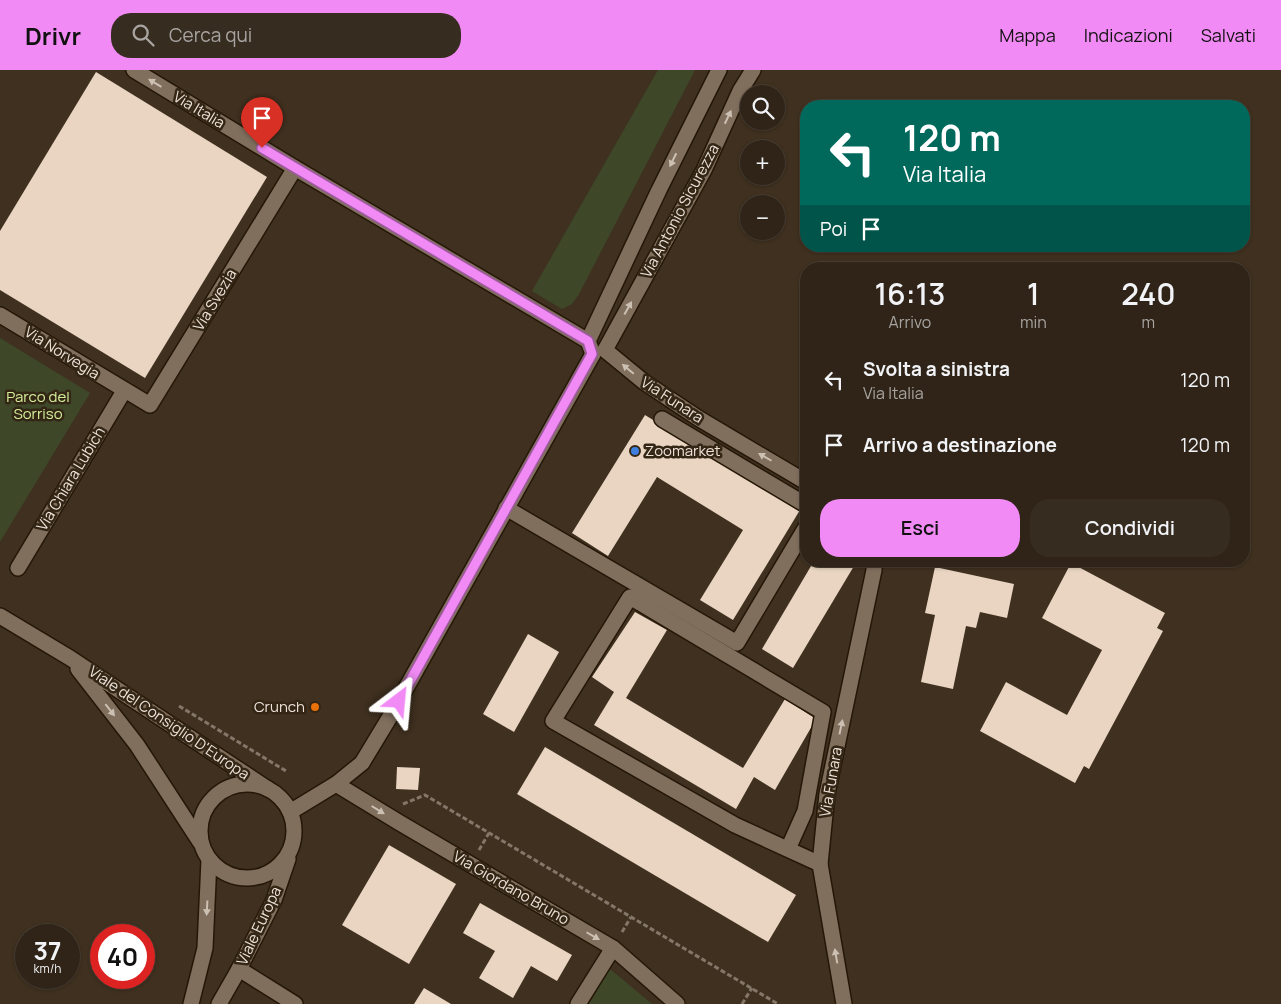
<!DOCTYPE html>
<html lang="it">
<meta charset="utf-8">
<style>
body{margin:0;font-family:Manrope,sans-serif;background:#372c20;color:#f1f3f6;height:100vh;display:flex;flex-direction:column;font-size:19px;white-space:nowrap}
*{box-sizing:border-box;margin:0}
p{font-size:16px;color:#a7a4a1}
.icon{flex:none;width:28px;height:28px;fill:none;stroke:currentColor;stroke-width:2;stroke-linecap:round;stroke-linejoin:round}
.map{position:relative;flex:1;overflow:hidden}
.side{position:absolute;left:800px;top:192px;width:450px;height:305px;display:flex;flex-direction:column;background:#2f2417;border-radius:20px;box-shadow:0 1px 4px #0004,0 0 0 1px #4a4136}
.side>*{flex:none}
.banner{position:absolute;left:800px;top:30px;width:450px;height:152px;border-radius:20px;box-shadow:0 1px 4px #0004,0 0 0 1px #4a4136;background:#00695c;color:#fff;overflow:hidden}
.controls{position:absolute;left:740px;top:15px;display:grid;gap:10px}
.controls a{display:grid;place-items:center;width:45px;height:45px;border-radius:50%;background:#2f2417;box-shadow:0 1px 4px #0004,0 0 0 1px #4a4136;font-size:25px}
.speed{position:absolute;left:15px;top:854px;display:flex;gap:10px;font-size:25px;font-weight:700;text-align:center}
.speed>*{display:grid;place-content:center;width:65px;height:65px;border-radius:50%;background:#2f2417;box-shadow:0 1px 4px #0004,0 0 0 1px #4a4136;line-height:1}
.speed small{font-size:12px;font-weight:400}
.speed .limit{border:8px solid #d22;background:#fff;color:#111}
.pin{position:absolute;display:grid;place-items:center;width:42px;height:42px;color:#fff;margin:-51px -21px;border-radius:50% 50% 50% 0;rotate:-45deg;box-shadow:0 0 5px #0007}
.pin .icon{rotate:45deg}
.me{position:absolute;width:55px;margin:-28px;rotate:29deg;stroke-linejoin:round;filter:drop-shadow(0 0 4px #0008)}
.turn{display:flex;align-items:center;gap:18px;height:105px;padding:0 20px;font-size:22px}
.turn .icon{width:65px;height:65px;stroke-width:2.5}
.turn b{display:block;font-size:35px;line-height:42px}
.then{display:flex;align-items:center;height:48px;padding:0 20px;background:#0003;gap:10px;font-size:19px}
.eta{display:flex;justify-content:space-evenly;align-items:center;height:85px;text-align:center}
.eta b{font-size:30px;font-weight:600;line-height:35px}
.primary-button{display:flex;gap:10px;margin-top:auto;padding:10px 20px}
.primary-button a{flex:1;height:58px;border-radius:20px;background:#f18af4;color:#111;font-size:20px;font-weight:600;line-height:58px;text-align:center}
.primary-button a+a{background:#372c20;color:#f1f3f6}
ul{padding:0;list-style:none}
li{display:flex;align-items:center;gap:15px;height:65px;padding:0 20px}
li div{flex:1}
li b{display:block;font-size:19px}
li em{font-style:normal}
header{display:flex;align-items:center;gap:30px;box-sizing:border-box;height:70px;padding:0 25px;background:#f18af4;color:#111}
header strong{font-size:24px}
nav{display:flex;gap:28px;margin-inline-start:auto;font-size:18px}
.search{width:350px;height:45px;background:#372c20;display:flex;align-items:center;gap:12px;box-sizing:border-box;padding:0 18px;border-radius:20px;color:#a7a4a1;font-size:19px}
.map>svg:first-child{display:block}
.green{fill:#3e4829}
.building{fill:#e9d5c1}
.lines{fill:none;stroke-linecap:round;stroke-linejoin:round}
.minor-casing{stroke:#251707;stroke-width:18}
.path{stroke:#847769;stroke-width:3;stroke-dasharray:5 2.5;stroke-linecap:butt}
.minor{stroke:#816f5d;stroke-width:15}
.oneway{fill:#ccc0b3}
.route-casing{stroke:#9d5a9f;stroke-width:12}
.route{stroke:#f18af4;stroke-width:9}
.shop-dot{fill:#3f7fe0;stroke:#342615;stroke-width:2}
.food-dot{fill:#e8710a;stroke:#342615;stroke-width:2}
.labels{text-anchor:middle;stroke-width:5;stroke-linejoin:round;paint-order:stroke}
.street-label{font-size:15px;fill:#ece2d8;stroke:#342615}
.park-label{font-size:15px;fill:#d3ef9a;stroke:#342615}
.poi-label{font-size:15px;fill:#ece2d8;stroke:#342615;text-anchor:start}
</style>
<header>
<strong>Drivr</strong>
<div class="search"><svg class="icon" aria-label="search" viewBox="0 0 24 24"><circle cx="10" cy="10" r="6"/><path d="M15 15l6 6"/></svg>Cerca qui</div>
<nav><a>Mappa</a><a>Indicazioni</a><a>Salvati</a></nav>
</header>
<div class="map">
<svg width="1281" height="934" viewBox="0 0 1281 934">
<rect width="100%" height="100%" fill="#3f301f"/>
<g class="green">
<polygon points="658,0 695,0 579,224 572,234 562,239 532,221"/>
<polygon points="0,268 90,323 0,472"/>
<polygon points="610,899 652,934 589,934"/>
</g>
<g class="building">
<polygon points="96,2 267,107 145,308 0,220 0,161"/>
<polygon points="645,345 800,440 733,550 700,530 743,460 657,407 608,486 572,463"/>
<polygon points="814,491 857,491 793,598 762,579"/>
<polygon points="1071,493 1165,543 1157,558 1163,561 1089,699 1084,696 1075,713 980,661 1006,612 1067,645 1102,580 1042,548"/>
<polygon points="935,497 1014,514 1007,548 980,542 976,558 966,556 953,619 921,612 935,545 925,543"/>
<polygon points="635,542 667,560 626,628 743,698 785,629 816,649 775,720 754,707 736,739 594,655 614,622 592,607"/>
<polygon points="528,564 559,582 514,662 483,644"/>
<polygon points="545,677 796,825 768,872 517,724"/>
<polygon points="397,697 420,698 418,720 396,719"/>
<polygon points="389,775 456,814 409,894 342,855"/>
<polygon points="480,833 572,885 557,911 531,896 513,928 479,908 495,881 463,863"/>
<polygon points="424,918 451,934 414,934"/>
</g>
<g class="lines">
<defs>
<g id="minor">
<polyline points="134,0 295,98 588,271 593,284"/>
<polyline points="0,245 150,335 295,98"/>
<polyline points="588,271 659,120 719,0"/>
<polyline points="605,280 704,100 740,21 753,0"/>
<polyline points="605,280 644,312 698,348 806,412"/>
<polyline points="662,349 806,435"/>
<polyline points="506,438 737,573 806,457"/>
<polyline points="18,498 124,321"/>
<polyline points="0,546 70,588 268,719"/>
<polyline points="78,599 137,675 200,772"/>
<polyline points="336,714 400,753 613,878 677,934"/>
<circle cx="247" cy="761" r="47"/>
<polyline points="290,742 336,714 362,693 391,645 593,284"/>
<polyline points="788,779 805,741 823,642 630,527 553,651 735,755 820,794"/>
<polyline points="239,899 295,934"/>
<polyline points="191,934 205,878 209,790"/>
<polyline points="219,934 239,899 274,830 288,789"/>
<polyline points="578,934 613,878"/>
<polyline points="844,934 820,794 827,724 874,500 874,491"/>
</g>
</defs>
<use href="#minor" class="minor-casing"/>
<g class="path">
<polyline points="179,636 286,701"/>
<polyline points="403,734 425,725 778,934"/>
<polyline points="479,780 489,763"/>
<polyline points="622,862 631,847"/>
<polyline points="742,934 752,918"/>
</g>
<use href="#minor" class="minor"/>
</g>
<defs><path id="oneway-solid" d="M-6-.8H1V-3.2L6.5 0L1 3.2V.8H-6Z" transform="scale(1.25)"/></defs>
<g class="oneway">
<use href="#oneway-solid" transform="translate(155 13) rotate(-149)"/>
<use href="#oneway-solid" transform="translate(728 47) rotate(-65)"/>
<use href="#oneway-solid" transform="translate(673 90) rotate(116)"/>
<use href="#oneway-solid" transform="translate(628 238) rotate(-61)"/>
<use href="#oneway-solid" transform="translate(628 299) rotate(-140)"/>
<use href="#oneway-solid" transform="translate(765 387) rotate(-150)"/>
<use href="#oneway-solid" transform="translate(110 640) rotate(52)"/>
<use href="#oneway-solid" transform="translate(841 657) rotate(-78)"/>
<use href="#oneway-solid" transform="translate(378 740) rotate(32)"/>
<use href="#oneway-solid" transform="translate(207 838) rotate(93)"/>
<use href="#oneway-solid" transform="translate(593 866) rotate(30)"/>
<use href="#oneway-solid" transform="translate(836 886) rotate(-100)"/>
</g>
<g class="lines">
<defs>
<polyline id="route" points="262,78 588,271 592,284 399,631"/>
</defs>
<use href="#route" class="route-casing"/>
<use href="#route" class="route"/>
</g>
<circle class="shop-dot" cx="635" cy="381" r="5"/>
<circle class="food-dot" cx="315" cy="637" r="5"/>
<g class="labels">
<g class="street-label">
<text transform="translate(199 40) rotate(31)" y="5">Via Italia</text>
<text transform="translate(680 141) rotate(-62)" y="5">Via Antonio Sicurezza</text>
<text transform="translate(215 230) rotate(-59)" y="5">Via Svezia</text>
<text transform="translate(62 283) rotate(32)" y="5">Via Norvegia</text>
<text transform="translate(672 330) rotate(33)" y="5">Via Funara</text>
<text transform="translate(71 409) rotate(-59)" y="5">Via Chiara Lubich</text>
<text transform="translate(169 653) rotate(34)" y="5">Viale del Consiglio D'Europa</text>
<text transform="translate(831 712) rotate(-80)" y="5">Via Funara</text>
<text transform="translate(511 818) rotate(30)" y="5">Via Giordano Bruno</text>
<text transform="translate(259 856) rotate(-65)" y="5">Viale Europa</text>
</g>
<g class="park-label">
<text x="38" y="332">Parco del<tspan x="38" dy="17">Sorriso</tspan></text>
</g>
<g class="poi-label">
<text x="645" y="386">Zoomarket</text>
<text x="305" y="642" text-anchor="end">Crunch</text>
</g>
</g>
</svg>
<div class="controls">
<a><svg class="icon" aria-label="search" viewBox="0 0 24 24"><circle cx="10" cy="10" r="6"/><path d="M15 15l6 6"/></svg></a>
<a>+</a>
<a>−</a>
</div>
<div class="speed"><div>37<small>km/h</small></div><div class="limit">40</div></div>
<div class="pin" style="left:262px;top:78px;background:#d93025"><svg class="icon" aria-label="arrive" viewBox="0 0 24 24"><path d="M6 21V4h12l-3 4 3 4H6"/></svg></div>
<svg class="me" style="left:399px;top:631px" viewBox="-20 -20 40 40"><path d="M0-17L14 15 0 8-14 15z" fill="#f18af4" stroke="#fff" stroke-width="4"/></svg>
<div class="banner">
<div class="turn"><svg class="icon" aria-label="left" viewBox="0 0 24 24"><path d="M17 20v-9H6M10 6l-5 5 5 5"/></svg><div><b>120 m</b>Via Italia</div></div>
<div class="then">Poi<svg class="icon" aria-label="arrive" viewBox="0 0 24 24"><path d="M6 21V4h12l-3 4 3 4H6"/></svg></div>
</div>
<section class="side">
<div class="eta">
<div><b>16:13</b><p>Arrivo</p></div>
<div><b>1</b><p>min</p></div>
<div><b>240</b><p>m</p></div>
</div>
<ul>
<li><svg class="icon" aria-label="left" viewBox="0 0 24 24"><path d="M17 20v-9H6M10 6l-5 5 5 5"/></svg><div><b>Svolta a sinistra</b><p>Via Italia</p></div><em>120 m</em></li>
<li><svg class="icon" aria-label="arrive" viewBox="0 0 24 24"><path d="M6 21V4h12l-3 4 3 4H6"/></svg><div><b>Arrivo a destinazione</b></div><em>120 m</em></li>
</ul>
<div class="primary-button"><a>Esci</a><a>Condividi</a></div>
</section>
</div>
